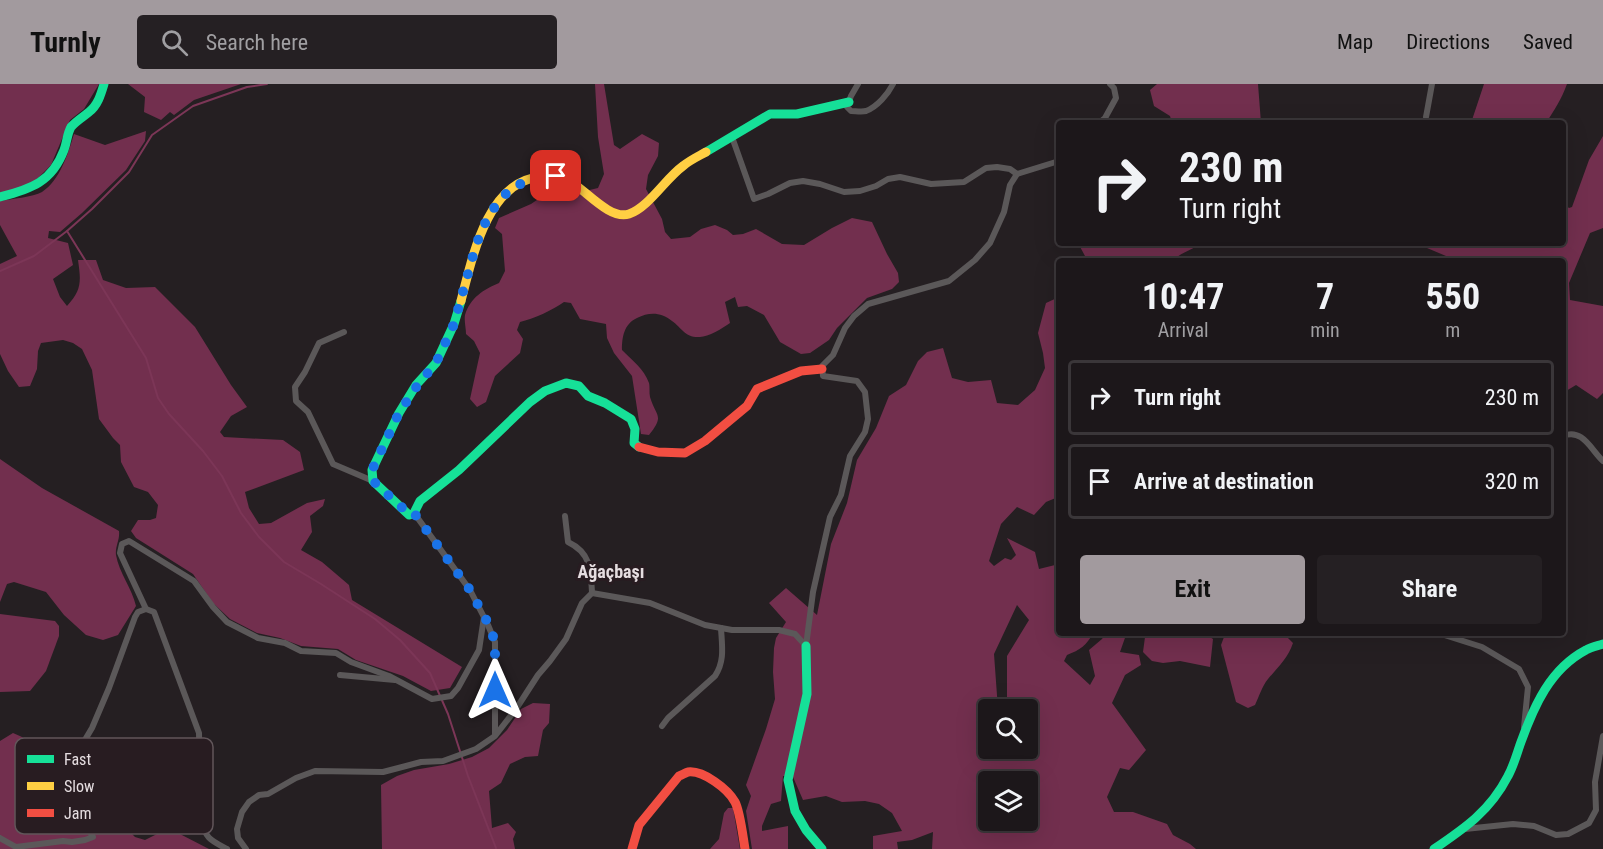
<!DOCTYPE html>
<meta charset="utf-8">
<style>
body{margin:0;font-family:"Roboto Condensed",sans-serif;background:#252023;color:#f1f3f6;height:100vh;display:flex;flex-direction:column;font-size:22px;white-space:nowrap}
*{box-sizing:border-box;margin:0}
p{font-size:20px;color:#a09fa2}
.icon{flex:none;width:33px;height:33px;fill:none;stroke:currentColor;stroke-width:2;stroke-linecap:round;stroke-linejoin:round}
.map{position:relative;flex:1;overflow:hidden}
.details{position:absolute;left:1056px;top:174px;width:510px;height:378px;display:flex;flex-direction:column;background:#1c171a;border-radius:6px;box-shadow:0 6px 24px #0002,0 0 0 2px #3a3639}
.details>*{flex:none}
.banner{position:absolute;left:1056px;top:36px;width:510px;height:126px;border-radius:6px;box-shadow:0 6px 24px #0002,0 0 0 2px #3a3639;background:#1c171a;color:#f1f3f6;overflow:hidden}
.tools{position:absolute;left:978px;top:615px;display:grid;gap:12px}
.tools a{display:grid;place-items:center;width:60px;height:60px;border-radius:6px;background:#1c171a;box-shadow:0 6px 24px #0002,0 0 0 2px #3a3639;font-size:30px}
.pin{position:absolute;display:grid;place-items:center;width:51px;height:51px;color:#fff;margin:-26px;border-radius:12px;box-shadow:0 3px 9px #0006}
.me{position:absolute;width:66px;margin:-33px;rotate:0deg;stroke-linejoin:round;filter:drop-shadow(0 0 4px #0008)}
.turn{display:flex;align-items:center;gap:21px;height:126px;padding:0 24px;font-size:27px}
.turn .icon{width:78px;height:78px;stroke-width:2.5}
.turn b{display:block;font-size:42px;line-height:51px}
.eta{display:flex;justify-content:space-evenly;align-items:center;height:102px;text-align:center}
.eta b{font-size:36px;font-weight:700;line-height:42px}
.action{display:flex;gap:12px;margin-top:auto;padding:12px 24px}
.action a{flex:1;height:69px;border-radius:6px;background:#a29a9e;color:#111;font-size:24px;font-weight:700;line-height:69px;text-align:center}
.action a+a{background:#252023;color:#f1f3f6}
ul{padding:0;list-style:none}
li{display:flex;align-items:center;gap:18px;height:75px;margin:0 12px 9px;padding:0 12px;border:3px solid #3a3639;border-radius:6px}
li div{flex:1}
li b{display:block;font-size:22px}
li em{font-style:normal}
header{display:flex;align-items:center;gap:36px;box-sizing:border-box;height:84px;padding:0 30px;background:#a29a9e;color:#111}
header strong{font-size:28px}
nav{display:flex;gap:33px;margin-inline-start:auto;font-size:21px}
.search{width:420px;height:54px;background:#252023;display:flex;align-items:center;gap:15px;box-sizing:border-box;padding:0 21px;border-radius:6px;color:#a09fa2;font-size:22px}
.map>svg:first-child{display:block}
.forest{fill:#722f4e;fill-rule:evenodd}
.lines{fill:none;stroke-linecap:round;stroke-linejoin:round}
.stream{stroke:#7c3657;stroke-width:2}
.street{stroke:#5b5859;stroke-width:6}
.fast{stroke:#16e098;stroke-width:9}
.slow{stroke:#ffcf43;stroke-width:9}
.jam{stroke:#f24e42;stroke-width:9}
.route{stroke:#1a73e8;stroke-width:10;stroke-dasharray:0 18}
.labels{text-anchor:middle;stroke-width:6;stroke-linejoin:round;paint-order:stroke}
.quarter-label{font-size:18px;font-weight:bold;fill:#e5dde0;stroke:#281c21}
.key{fill:#281c21;stroke:#61565a;stroke-width:1.5}
.key-label{font-size:16px;fill:#e5dde0}
</style>
<header>
<strong>Turnly</strong>
<div class="search"><svg class="icon" aria-label="search" viewBox="0 0 24 24"><circle cx="10" cy="10" r="6"/><path d="M15 15l6 6"/></svg>Search here</div>
<nav><a>Map</a><a>Directions</a><a>Saved</a></nav>
</header>
<div class="map">
<svg width="1603" height="765" viewBox="0 0 1603 765">
<rect width="100%" height="100%" fill="#251f22"/>
<g class="forest">
<polygon points="0,0 99,0 84,25 70,36 51,81 31,101 0,109"/>
<polygon points="128,0 241,0 194,16 174,31 170,28 161,36 144,28 145,13"/>
<path d="M595,0H604L614,61L620,65L642,50L659,59L658,72L648,91L646,105L662,135L665,148L671,155L690,153L701,145L715,141L727,146L733,151L743,150L756,145L782,160L804,161L832,144L852,134L872,138L887,170L898,189L899,198L892,205L867,214L837,244L829,256L810,269L801,270L780,258L764,231L747,222L738,223L735,213L725,218L730,239C723,244 708,253 700,253C685,254 682,244 672,237C661,228 649,228 637,234C624,240 622,253 622,266C632,276 644,285 649,299C650,303 649,308 650,313C656,333 665,331 649,351L641,350L632,292L614,269L607,254L606,240L580,235L571,219L564,218C553,226 533,235 520,238L517,246L523,255L520,269L495,292L486,318L477,323L470,315L480,269L474,257L466,250C466,244 464,237 465,231C470,214 484,205 499,199L505,187L502,150L495,144L499,134L531,120L550,107L560,106L577,109L598,104L604,90L598,53Z"/>
<polygon points="1157,0 1258,0 1261,39 1172,39 1170,32 1154,22 1150,6"/>
<path d="M1484,0H1567C1561,16 1555,25 1546,39H1471Z"/>
<path d="M146,47L145,57L126,86L82,129L60,148L49,147L48,154L68,159L73,181L53,195L60,213L67,222C82,206 81,197 78,176H96L103,196L126,204L155,203L195,243L231,301L247,323L231,332L220,348L224,353L283,356L300,368L304,386L245,408L249,424L259,440L271,439L307,419L325,415L323,422L310,432L312,448L301,466L322,478L349,501L352,516L462,583L450,604L431,607L403,592L356,576L338,565L301,562L280,554L257,549L230,535L213,519L193,490L136,454L131,447L138,436H150L156,434L158,421L148,408L134,403L121,378L120,361L113,354L99,335L92,286L82,265L73,259L63,256L41,259L38,267L37,285L30,302L19,303L8,287L0,270V180L17,172L0,141V117C11,115 33,113 42,108C60,96 68,70 74,50L105,61Z"/>
<polygon points="1603,52 1603,144 1590,149 1569,199 1570,216 1603,222 1603,309 1597,315 1576,301 1566,307 1563,304 1563,177 1445,177 1446,172 1427,164 1426,159 1563,159 1563,119 1569,124 1572,123 1589,76"/>
<path d="M1078,159H1201C1193,166 1179,169 1173,177H1084L1085,172Z"/>
<path d="M1059,213V415L1058,413L1046,418L1034,431L1017,423L1001,440L989,477L994,482L1005,474L1011,476L1016,471L1007,454L1035,468L1039,485L1059,480V549H1093C1087,561 1080,566 1067,571L1064,577L1090,601L1095,592L1089,566L1102,555L1106,549L1126,551L1120,568L1139,571L1141,581L1125,591L1112,619L1146,666L1129,686L1120,684L1107,713L1114,728H1133L1167,740L1173,751L1190,760L1196,765H932L933,748L912,756L897,758L898,765H873V752L902,747L892,729L879,720L865,717L842,718L826,712L803,716L793,693L783,692L781,717L771,720L762,742V747L788,742V765H752L746,727L751,712L746,701L766,645L775,615L773,588L774,564L776,554L786,538L769,519L786,504L817,531L831,460L847,419L857,376L876,344L889,312L906,301L918,277L927,268L943,264L952,294L968,298L991,296L997,319L1018,321L1035,306L1045,284L1043,269L1038,249L1046,219ZM1017,521L1029,536L1007,572V625H1000L1028,626V664H988V626L998,625L994,570ZM988,698H1028V736H988Z"/>
<path d="M0,375L42,404L119,447C120,456 115,462 116,471C119,489 132,504 136,522L118,551L103,556L86,551L64,531L46,508L14,498L7,500L0,518Z"/>
<polygon points="0,530 55,537 59,542 59,552 46,587 30,607 0,608"/>
<polygon points="1143,549 1203,549 1213,555 1210,583 1180,577 1163,579 1152,577 1143,568 1145,553"/>
<path d="M1232,549H1283L1293,559C1288,574 1278,583 1268,595C1262,602 1259,613 1255,621L1248,624L1236,618L1221,561L1224,553L1231,552Z"/>
<polygon points="533,619 550,620 549,639 543,646 538,672 525,673 510,680 501,699 489,707 492,744 508,739 516,748 513,755 515,765 382,765 381,701 397,692 414,686 449,680 472,673 489,664 507,646 521,625"/>
<path d="M13,649C36,658 55,673 73,689L69,698L70,707L74,710H87L111,718L121,725L127,745L135,753L145,756L163,747L178,749L209,765H0V657Z"/>
<polygon points="728,724 733,724 740,765 710,765 719,755 724,729"/>
</g>
<g class="lines">
<g class="stream">
<polyline points="67,147 146,274 158,314 169,330 203,367 222,392 241,429 259,453 284,478 321,500 375,535 400,556 430,589 448,630 468,692 496,764"/>
<polyline points="0,187 34,172 67,147 92,125 129,88 152,51 193,22 247,3 267,0"/>
</g>
<g class="street">
<path d="M858,0L851,12L847,23L851,27C855,27 862,28 866,27C877,23 888,10 893,0"/>
<polyline points="1426,33 1432,0"/>
<polyline points="1099,39 1105,34 1116,14 1114,4 1110,0"/>
<polyline points="732,53 754,115 768,110 790,99 803,97 820,100 844,108 860,107 876,102 888,95 900,93 931,100 964,98 986,84 997,83 1010,85 1017,90"/>
<polyline points="344,248 319,259 305,288 295,303 296,317 308,328 333,380 373,397"/>
<path d="M1563,352C1583,344 1591,366 1603,377"/>
<polyline points="414,429 470,506 488,541 495,558 495,651"/>
<polyline points="592,509 650,519 705,541 732,546 779,546 795,550 806,562"/>
<polyline points="146,525 120,469 122,460 129,457 194,497 213,523 227,538 258,554 285,559 301,567 336,569 351,578 389,592 432,615 451,612 458,604 479,566 484,533"/>
<polyline points="1438,549 1482,563 1519,585 1528,603 1524,643"/>
<polyline points="806,562 813,508 830,433 841,411 850,372 865,348 868,335 865,308 857,297 823,292 822,282 833,271 845,244 854,232 868,220 949,197 975,176 990,159 1004,128 1010,101 1017,90 1059,77"/>
<polyline points="340,591 395,596"/>
<path d="M662,642L668,634L715,592C725,577 722,562 721,544"/>
<polyline points="1465,745 1513,740 1534,742 1556,751 1568,750 1589,739 1596,726 1595,698 1603,652"/>
<path d="M0,754L16,763L63,757L72,758L85,756L93,753L88,744L64,733L55,726L56,715L73,676L92,644L109,604L135,533L138,528L146,525L154,528L199,649L201,736C206,755 210,756 227,765"/>
<path d="M246,765L238,754L237,745L242,728L249,718L259,711L268,710L296,694L315,687L383,688L421,678L443,677L476,665L495,652L516,625L538,591L550,577L566,555L582,519L592,509C591,486 591,469 568,458L565,432"/>
</g>
<g class="fast">
<polyline points="706,68 770,30 797,30 849,18"/>
<path d="M0,113C31,105 52,98 64,66C67,58 67,50 71,43C76,37 83,33 89,28C98,21 101,10 104,0"/>
<polyline points="461,217 454,240 436,279 416,301 399,329 372,386 373,397 409,431 414,429 420,417 459,386 530,318 545,307 566,299 579,302 588,312 605,319 631,335 635,345 634,359 639,363"/>
<polyline points="806,562 807,610 788,696 795,727 806,746 822,765"/>
<path d="M1434,765C1465,744 1490,727 1508,692C1514,681 1517,669 1521,658C1534,622 1550,585 1586,566C1591,563 1597,562 1603,560"/>
</g>
<path class="slow" d="M461,217C472,175 487,98 539,93C553,92 563,93 574,100C588,109 611,136 629,130C649,123 665,95 683,82C690,76 699,72 706,68"/>
<g class="jam">
<polyline points="639,363 658,368 685,369 705,357 747,322 757,305 801,287 822,285"/>
<path d="M632,765L639,741L679,692C682,691 685,689 688,688C703,686 728,705 735,718C740,727 743,753 745,765"/>
</g>
</g>
<g class="lines">
<polyline class="route" points="495,606 495,558 489,541 470,506 414,429 409,430 373,397 372,386 399,329 417,302 436,279 454,240 476,161 489,130 510,105 533,94 556,92"/>
</g>
<g class="labels">
<g class="quarter-label">
<text x="611" y="494">Ağaçbaşı</text>
</g>
</g>
<rect x="15" y="654" width="198" height="96" rx="9" class="key"/>
<rect x="27" y="671" width="27" height="8" fill="#16e098"/>
<rect x="27" y="698" width="27" height="8" fill="#ffcf43"/>
<rect x="27" y="725" width="27" height="8" fill="#f24e42"/>
<g class="key-label">
<text x="64" y="681">Fast</text>
<text x="64" y="708">Slow</text>
<text x="64" y="735">Jam</text>
</g>
</svg>
<div class="tools">
<a><svg class="icon" aria-label="search" viewBox="0 0 24 24"><circle cx="10" cy="10" r="6"/><path d="M15 15l6 6"/></svg></a>
<a><svg class="icon" aria-label="layers" viewBox="0 0 24 24"><path d="M12 4l9 5-9 5-9-5zM3 14l9 5 9-5"/></svg></a>
</div>
<div class="pin" style="left:556px;top:92px;background:#d93025"><svg class="icon" aria-label="arrive" viewBox="0 0 24 24"><path d="M6 21V4h12l-3 4 3 4H6"/></svg></div>
<svg class="me" style="left:495px;top:606px" viewBox="-20 -20 40 40"><path d="M0-17L14 15 0 8-14 15z" fill="#1a73e8" stroke="#fff" stroke-width="4"/></svg>
<div class="banner">
<div class="turn"><svg class="icon" aria-label="right" viewBox="0 0 24 24"><path d="M7 20v-9h11M14 6l5 5-5 5"/></svg><div><b>230 m</b>Turn right</div></div>
</div>
<section class="details">
<div class="eta">
<div><b>10:47</b><p>Arrival</p></div>
<div><b>7</b><p>min</p></div>
<div><b>550</b><p>m</p></div>
</div>
<ul>
<li><svg class="icon" aria-label="right" viewBox="0 0 24 24"><path d="M7 20v-9h11M14 6l5 5-5 5"/></svg><div><b>Turn right</b></div><em>230 m</em></li>
<li><svg class="icon" aria-label="arrive" viewBox="0 0 24 24"><path d="M6 21V4h12l-3 4 3 4H6"/></svg><div><b>Arrive at destination</b></div><em>320 m</em></li>
</ul>
<div class="action"><a>Exit</a><a>Share</a></div>
</section>
</div>
